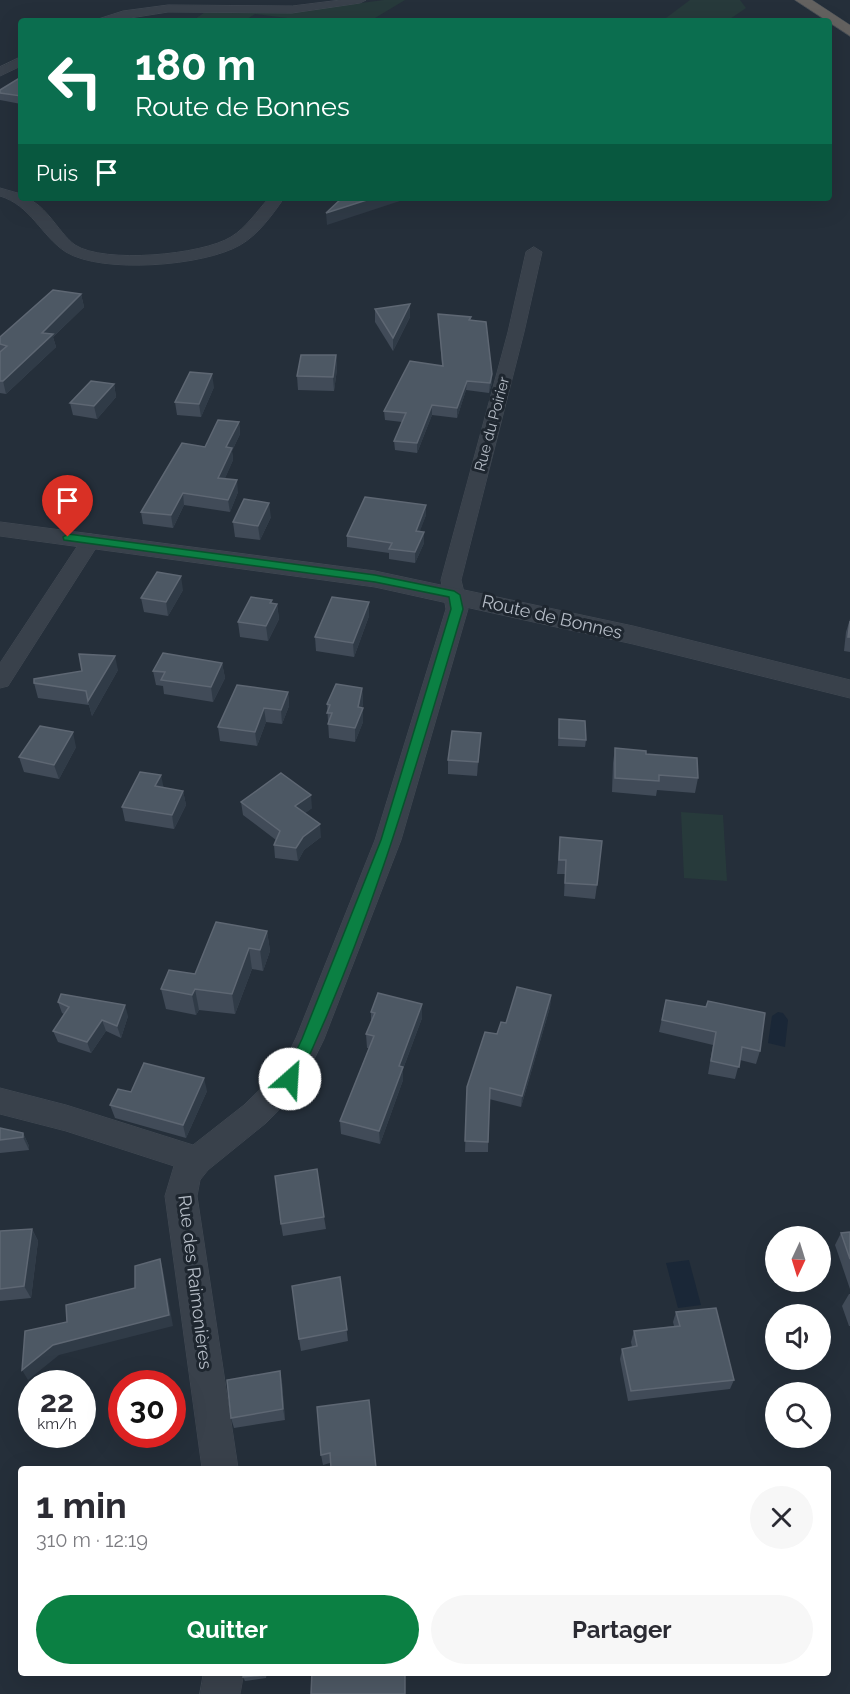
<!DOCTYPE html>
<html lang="fr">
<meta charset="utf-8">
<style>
body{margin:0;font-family:Raleway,sans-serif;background:#f7f7f7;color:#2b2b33;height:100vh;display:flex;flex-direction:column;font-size:22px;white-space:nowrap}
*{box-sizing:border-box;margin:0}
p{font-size:20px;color:#7c7c81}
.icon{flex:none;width:33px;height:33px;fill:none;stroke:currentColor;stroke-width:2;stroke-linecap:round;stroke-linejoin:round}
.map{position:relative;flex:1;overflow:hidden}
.details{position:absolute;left:18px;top:1466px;width:813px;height:210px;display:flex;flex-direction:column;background:#fff;border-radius:6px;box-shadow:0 6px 24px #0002}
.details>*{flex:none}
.top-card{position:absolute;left:18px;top:18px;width:814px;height:183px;border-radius:6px;box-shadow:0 6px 24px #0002;background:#0b6e4f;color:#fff;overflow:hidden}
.needle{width:39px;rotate:184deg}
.tools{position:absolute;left:765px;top:1226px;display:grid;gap:12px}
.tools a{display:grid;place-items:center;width:66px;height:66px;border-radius:50%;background:#fff;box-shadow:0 6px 24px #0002;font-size:30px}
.speed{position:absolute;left:18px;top:1370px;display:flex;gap:12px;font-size:30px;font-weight:700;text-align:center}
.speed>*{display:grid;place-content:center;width:78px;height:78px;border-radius:50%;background:#fff;box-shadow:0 6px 24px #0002;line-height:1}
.speed small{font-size:15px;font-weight:400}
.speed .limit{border:9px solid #d22;background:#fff;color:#111}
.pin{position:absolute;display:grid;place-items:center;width:51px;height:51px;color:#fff;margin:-62px -26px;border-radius:50% 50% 50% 0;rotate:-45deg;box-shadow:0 0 6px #0007}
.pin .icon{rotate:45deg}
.me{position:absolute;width:66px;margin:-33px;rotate:26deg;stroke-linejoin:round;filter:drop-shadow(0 0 4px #0008)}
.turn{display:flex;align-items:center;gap:21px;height:126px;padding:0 18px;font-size:27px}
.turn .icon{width:78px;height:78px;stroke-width:2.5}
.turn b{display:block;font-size:42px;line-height:51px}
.then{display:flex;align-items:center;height:57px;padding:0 18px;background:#0003;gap:12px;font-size:22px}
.round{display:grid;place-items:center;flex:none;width:63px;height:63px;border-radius:32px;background:#f7f7f7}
.headline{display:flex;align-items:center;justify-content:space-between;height:102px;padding:0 18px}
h1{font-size:36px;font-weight:700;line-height:45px}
.button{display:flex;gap:12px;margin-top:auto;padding:12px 18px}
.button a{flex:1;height:69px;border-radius:36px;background:#0b8043;color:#fff;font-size:24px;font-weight:700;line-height:69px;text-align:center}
.button a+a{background:#f7f7f7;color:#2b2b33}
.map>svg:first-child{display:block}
.green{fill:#273a3b}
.water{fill:#1a2737}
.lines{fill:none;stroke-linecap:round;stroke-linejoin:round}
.minor-casing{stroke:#424a54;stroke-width:1}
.tertiary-casing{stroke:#424a54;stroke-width:1}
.trunk-casing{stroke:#444c55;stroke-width:1}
.minor{fill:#39414b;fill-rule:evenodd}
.tertiary{fill:#39414b;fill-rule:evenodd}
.trunk{fill:#646260;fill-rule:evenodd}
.wall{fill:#414b58}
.shaded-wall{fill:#303b47}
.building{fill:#4d5864;stroke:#5e6773;stroke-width:1.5}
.route{fill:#0b8043;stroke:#07532c;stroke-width:1.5}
.labels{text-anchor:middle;stroke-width:6;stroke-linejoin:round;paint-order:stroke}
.far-street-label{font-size:15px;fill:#b5bcc6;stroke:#1e262f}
.street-label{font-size:18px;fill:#b5bcc6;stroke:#1e262f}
</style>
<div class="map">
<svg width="850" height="1694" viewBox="0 0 850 1694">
<rect width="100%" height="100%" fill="#252f3a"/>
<g class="green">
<polygon points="384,0 405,0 370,21 311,21 255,14 244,21 192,21 214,6 284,13"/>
<polygon points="690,0 740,0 746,8 727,21 662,21"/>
<polygon points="681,812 723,815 727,881 684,878"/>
</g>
<g class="water">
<polygon points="778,1012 783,1013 788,1020 785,1047 768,1043 772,1016"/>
<polygon points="689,1260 701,1305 678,1308 666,1263"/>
</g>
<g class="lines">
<defs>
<g id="minor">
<polygon points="341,0 366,0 360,3 292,13 168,12 111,21 92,21 123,11 168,5 292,6"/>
<polygon points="21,57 21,66 0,76 0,67"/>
<path d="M0,188L21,194V198C43,198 58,233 75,245C104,264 202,255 231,237C246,228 257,211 269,198H284C273,214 258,235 240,245C204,266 102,274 66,252C41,236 31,205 0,196Z"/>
<polygon points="534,247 542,252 524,332 461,580 468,609 401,840 324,1039 300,1088 266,1123 208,1170 200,1180 197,1196 238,1468 202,1468 165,1196 174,1166 66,1131 0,1114 0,1088 66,1105 193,1145 244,1105 280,1070 296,1038 375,840 446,609 441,580 508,332 526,252"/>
<polygon points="91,534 98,536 101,540 8,686 0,688 0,663 84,536"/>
<polygon points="204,1672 244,1672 240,1694 200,1694"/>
</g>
<polygon id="tertiary" points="0,522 375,571 633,626 850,680 850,698 633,644 375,587 0,536"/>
<polygon id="trunk" points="795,0 812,0 850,25 850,36"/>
</defs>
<use href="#minor" class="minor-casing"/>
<use href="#tertiary" class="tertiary-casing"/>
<use href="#trunk" class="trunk-casing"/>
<use href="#minor" class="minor"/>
<use href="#tertiary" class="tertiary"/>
<use href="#trunk" class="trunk"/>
</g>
<g class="wall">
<polygon points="21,77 21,104 0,100 0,90"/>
<polygon points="81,294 84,307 53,337 56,347 6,394 0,393 0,337"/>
<polygon points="410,304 410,317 393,351 375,322 375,309"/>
<polygon points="438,314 471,317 470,321 492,374 492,383 489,393 466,390 457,418 432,415 417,453 395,450 394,441 402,422 385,420 384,411 442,366"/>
<polygon points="336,355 337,369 334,391 298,390 297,376"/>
<polygon points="114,384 116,397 97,419 73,415 70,403"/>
<polygon points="214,387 201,417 177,415 175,402"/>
<polygon points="239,422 240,434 232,451 233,460 225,478 238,492 230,512 184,505 173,528 143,524 141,512 205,447"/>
<polygon points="426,515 419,532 424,543 415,563 389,559 389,553 347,547 347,536"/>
<polygon points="271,517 260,540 235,537 233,522"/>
<polygon points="183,590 168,616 144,612 141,598"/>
<polygon points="272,604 277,604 279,619 268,641 240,637 238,622"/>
<polygon points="369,616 354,657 316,651 315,637"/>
<polygon points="850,619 850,652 844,651 846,632"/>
<polygon points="222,663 225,678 213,702 164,694 163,686 156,685 153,671"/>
<polygon points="118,670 92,716 89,705 38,698 34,683"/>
<polygon points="362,688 363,703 362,708 363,722 355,742 329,738 327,704"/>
<polygon points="288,692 289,706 282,724 266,722 257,746 220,741 218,727"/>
<polygon points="559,719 586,740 585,747 558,746"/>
<polygon points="481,733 477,776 448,774 448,760"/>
<polygon points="76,747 59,779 24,772 19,757"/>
<polygon points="615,748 646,754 698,778 695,793 657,790 656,796 612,792 613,763"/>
<polygon points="183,791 186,805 174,829 125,821 122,807"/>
<polygon points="241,802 312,808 305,813 321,837 304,850 298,861 275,858 274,845 276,840 243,815"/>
<polygon points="560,837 597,885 595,899 564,896 565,874 557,874"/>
<polygon points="267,931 270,951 263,971 252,969 235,1014 199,1010 196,1015 166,1009 161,989 195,974"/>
<polygon points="551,995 550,1007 521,1107 489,1099 488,1152 465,1152 467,1087 497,1034 506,1023"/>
<polygon points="666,1000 706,1007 708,1001 760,1051 756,1064 740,1060 735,1079 708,1074 713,1045 659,1032"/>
<polygon points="58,1002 128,1016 121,1038 106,1031 91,1053 58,1042 53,1031 64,1014 62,1013"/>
<polygon points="371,1012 422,1018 403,1069 403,1080 380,1144 341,1134 340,1121 369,1048 367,1048 366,1034 371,1022"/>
<polygon points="207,1091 186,1138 115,1118 110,1105 131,1092"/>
<polygon points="0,1128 23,1133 29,1146 29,1150 0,1153"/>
<polygon points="324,1217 326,1229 283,1236 281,1224"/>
<polygon points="32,1229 38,1241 31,1298 0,1301 0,1231"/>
<polygon points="850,1232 850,1289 835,1245 841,1233"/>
<polygon points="340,1277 348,1341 301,1351 299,1339"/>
<polygon points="849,1294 850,1294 850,1326 849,1326 842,1306"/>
<polygon points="676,1312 734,1380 730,1389 628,1401 620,1359 622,1349 632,1347 631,1342 634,1331 674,1326 673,1322"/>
<polygon points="282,1382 285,1420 234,1428 231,1418"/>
<polygon points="369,1400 330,1463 323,1465 321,1455"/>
<polygon points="267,1672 266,1678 245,1681 243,1677"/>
</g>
<g class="shaded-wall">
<polygon points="373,198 409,198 327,225 326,213"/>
<polygon points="81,294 84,307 53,337 56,347 6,394 3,381 42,333"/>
<polygon points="410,304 410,317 393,351 393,338"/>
<polygon points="336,355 337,369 334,391 333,377"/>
<polygon points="212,374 214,387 201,417 199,404"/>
<polygon points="492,374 492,383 489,393 490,383"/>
<polygon points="467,381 466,390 457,418 457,408"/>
<polygon points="114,384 116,397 97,419 94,406"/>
<polygon points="432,405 432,415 417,453 417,443"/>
<polygon points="239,422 240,434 232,451 233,460 220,490 218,478 226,447"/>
<polygon points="237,480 238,492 230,512 228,500"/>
<polygon points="183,493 184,505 173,528 171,515"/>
<polygon points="269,503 271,517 260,540 258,526"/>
<polygon points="426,505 426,515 416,542 416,531"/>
<polygon points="424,532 424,543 415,563 415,552"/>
<polygon points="181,576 183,590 168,616 166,602"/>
<polygon points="272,600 273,612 277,604 279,619 268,641 266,626 270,603"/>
<polygon points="369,602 369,616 354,657 353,643"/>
<polygon points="115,656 118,670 92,716 88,701"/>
<polygon points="222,663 225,678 213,702 211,687"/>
<polygon points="362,688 363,703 361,712 363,708 363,722 355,742 355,728"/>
<polygon points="288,692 289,706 282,724 281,710"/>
<polygon points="264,708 266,722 257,746 255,732"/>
<polygon points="73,732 76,747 59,779 54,765"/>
<polygon points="481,733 480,747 477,776 478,762"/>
<polygon points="161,775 164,789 155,786"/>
<polygon points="183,791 186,805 174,829 172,815"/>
<polygon points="311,795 312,808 297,819 295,806"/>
<polygon points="320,824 321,837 304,850 298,861 296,848 303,837"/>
<polygon points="267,931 270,951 263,971 260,950"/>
<polygon points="249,948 252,969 235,1014 232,994"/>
<polygon points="195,989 199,1010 196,1015 192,995"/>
<polygon points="551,995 550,1007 521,1107 522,1096"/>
<polygon points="422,1004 422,1018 403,1069 403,1080 380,1144 379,1131 399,1066"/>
<polygon points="125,1005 128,1016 121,1038 117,1026"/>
<polygon points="102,1020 106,1031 91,1053 87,1042"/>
<polygon points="204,1078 207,1091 186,1138 183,1125"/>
<polygon points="23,1133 29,1146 29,1150 23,1137"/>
<polygon points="32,1229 38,1241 31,1298 24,1286"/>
<polygon points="160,1259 163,1270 173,1326 59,1355 28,1380 22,1370 53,1345 169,1315"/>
<polygon points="280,1371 282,1382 285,1420 283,1409"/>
</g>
<g class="building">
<polygon points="21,77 21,96 0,93 0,90"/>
<polygon points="342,198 373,198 326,213"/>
<polygon points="53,290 81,294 42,333 53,334 3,381 0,381 0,352 7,346 0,344 0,337"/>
<polygon points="410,304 393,338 375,309"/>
<polygon points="438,314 471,317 469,320 486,322 492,374 490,383 467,381 457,408 432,405 417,443 394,441 406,413 384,411 410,361 443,366"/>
<polygon points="301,355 336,355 333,377 297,376"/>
<polygon points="190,372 212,374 199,404 175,402"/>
<polygon points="91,381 114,384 94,406 70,403"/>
<polygon points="218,420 239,422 226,447 232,448 218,478 237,480 228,500 183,493 171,515 141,512 182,443 205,447"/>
<polygon points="365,497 426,505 416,531 424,532 415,552 389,549 392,543 347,536"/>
<polygon points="244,499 269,503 258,526 233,522"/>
<polygon points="157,572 181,576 166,602 141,598"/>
<polygon points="251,597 272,600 270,603 277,604 266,626 238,622"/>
<polygon points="332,597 369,602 353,643 315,637"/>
<polygon points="850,621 850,637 848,637"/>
<polygon points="163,653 222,663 211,687 161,680 165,672 153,671"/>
<polygon points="79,654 115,656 88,701 86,691 34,683 34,679 82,671"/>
<polygon points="336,684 362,688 358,707 363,708 355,728 328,724 332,713 327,713 330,705 327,704"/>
<polygon points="237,685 288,692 281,710 264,708 255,732 218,727"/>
<polygon points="559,719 585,721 586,740 559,738"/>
<polygon points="40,726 73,732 54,765 19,757"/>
<polygon points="452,731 481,733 478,762 448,760"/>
<polygon points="615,748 646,751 646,754 697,758 698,778 659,775 659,781 615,778"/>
<polygon points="140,772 161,775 155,786 183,791 172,815 122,807"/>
<polygon points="281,773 311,795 295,806 320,824 303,837 296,848 274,845 280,831 241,802"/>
<polygon points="560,837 602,841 597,885 565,883 566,860 559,860"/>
<polygon points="216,922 267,931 260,950 249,948 232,994 195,989 192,995 161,989 169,970 195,974"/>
<polygon points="517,987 551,995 522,1096 490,1088 488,1142 465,1141 467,1087 485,1032 497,1034 501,1022 506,1023"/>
<polygon points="378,993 422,1004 399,1066 403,1067 379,1131 340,1121 374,1036 366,1034 375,1013 371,1012"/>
<polygon points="61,994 125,1005 117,1026 102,1020 87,1042 53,1031 69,1007 58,1002"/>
<polygon points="666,1000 706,1007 708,1001 765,1013 760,1051 742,1047 739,1067 711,1061 716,1032 662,1020"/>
<polygon points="144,1063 204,1078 183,1125 110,1105 118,1089 131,1092"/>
<polygon points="0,1128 23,1133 23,1137 0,1140"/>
<polygon points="317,1169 324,1217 281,1224 275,1176"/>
<polygon points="32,1229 24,1286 0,1289 0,1231"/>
<polygon points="850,1232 850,1259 841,1233"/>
<polygon points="160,1259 169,1315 53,1345 22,1370 25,1331 67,1322 66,1305 135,1288 135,1266"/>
<polygon points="340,1277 347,1330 299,1339 292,1286"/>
<polygon points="716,1308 734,1380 631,1391 622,1349 637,1346 634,1331 680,1326 676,1312"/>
<polygon points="280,1371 283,1409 231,1418 227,1380"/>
<polygon points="369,1400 376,1468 331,1468 330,1453 321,1455 317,1407"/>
<polygon points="244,1672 265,1672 265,1675 243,1677"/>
<polygon points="312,1672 405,1672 405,1694 311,1694"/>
</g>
<path class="route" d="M68,534L375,575L454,591L460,595L463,609C415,770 369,932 296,1084H285L283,1079L302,1039L381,840L451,609L449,597L375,582L64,540L63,537Z"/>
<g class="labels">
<g class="far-street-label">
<text transform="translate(492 424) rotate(-75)" y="5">Rue du Poirier</text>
</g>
<g class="street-label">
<text transform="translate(552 617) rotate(13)" y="6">Route de Bonnes</text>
<text transform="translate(195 1282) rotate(83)" y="6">Rue des Raimonières</text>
</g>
</g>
</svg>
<div class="tools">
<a><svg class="needle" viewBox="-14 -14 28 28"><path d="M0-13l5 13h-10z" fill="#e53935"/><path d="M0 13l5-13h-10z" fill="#7c7c81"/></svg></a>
<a><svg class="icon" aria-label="sound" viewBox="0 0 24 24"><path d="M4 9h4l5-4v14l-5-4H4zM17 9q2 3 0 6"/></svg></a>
<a><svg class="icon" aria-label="search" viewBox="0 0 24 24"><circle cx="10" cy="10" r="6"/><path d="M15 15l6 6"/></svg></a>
</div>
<div class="speed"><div>22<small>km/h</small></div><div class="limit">30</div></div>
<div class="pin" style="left:68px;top:537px;background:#d93025"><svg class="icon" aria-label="arrive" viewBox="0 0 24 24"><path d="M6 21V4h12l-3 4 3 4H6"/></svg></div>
<svg class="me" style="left:290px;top:1079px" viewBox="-20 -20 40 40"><circle r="19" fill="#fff"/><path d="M0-13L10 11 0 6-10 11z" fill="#0b8043"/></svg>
<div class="top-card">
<div class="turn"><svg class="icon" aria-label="left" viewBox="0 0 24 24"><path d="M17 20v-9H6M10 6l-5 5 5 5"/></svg><div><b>180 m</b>Route de Bonnes</div></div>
<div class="then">Puis<svg class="icon" aria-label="arrive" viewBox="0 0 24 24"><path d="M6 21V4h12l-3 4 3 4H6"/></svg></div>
</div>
<section class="details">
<div class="headline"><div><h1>1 min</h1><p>310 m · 12:19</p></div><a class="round"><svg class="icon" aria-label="close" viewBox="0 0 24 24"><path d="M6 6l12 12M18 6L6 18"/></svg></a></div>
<div class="button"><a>Quitter</a><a>Partager</a></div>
</section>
</div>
